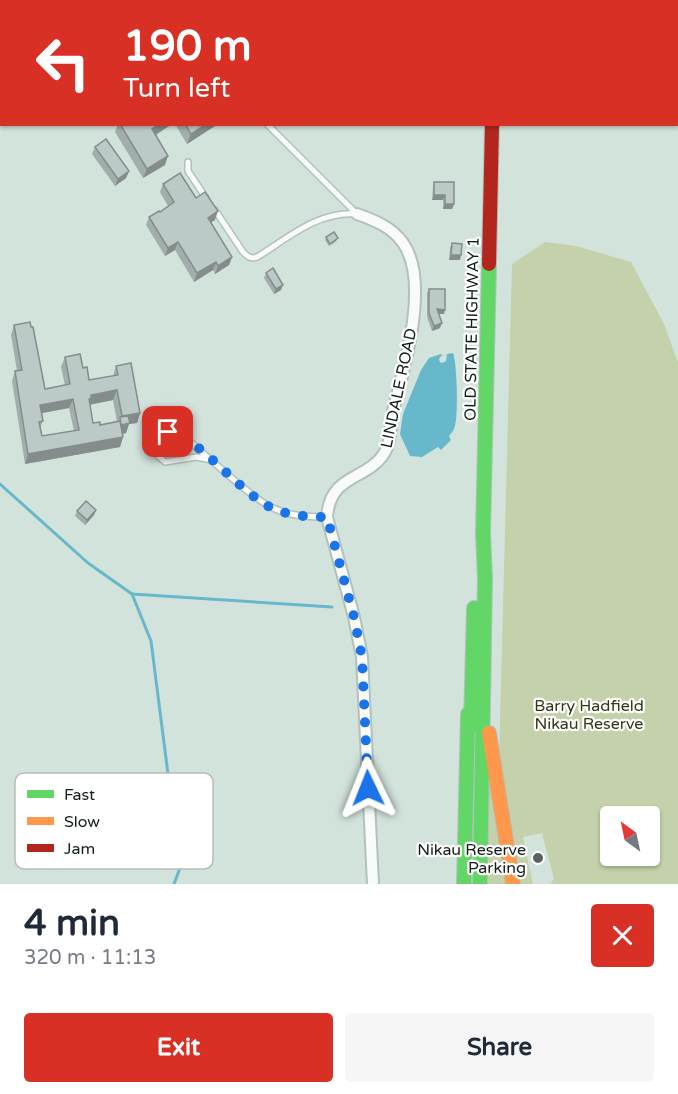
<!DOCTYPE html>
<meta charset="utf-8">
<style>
body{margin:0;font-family:"Varela Round",sans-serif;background:#f6f6f7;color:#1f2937;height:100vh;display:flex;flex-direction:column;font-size:22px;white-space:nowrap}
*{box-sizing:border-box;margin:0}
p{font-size:20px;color:#747a83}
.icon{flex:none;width:33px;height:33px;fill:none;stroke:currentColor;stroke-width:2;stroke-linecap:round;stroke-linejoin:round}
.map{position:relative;height:884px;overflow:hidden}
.drawer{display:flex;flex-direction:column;background:#fff;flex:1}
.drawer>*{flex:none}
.banner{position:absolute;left:0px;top:0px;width:678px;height:126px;box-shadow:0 2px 4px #0004;background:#d93025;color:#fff;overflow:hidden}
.needle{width:39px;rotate:327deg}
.tools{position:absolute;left:600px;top:806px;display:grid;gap:12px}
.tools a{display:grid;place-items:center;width:60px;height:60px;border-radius:6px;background:#fff;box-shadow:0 2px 4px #0004;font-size:30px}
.pin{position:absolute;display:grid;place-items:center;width:51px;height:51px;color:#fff;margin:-26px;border-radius:12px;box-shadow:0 3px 9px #0006}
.me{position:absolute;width:66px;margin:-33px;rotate:358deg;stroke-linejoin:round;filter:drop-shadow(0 0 4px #0008)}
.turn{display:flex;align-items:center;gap:21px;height:126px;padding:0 24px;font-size:27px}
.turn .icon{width:78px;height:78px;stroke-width:2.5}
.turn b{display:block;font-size:42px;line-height:51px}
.round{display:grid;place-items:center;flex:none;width:63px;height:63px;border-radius:6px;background:#f6f6f7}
.summary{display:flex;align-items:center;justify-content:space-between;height:102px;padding:0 24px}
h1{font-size:36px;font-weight:700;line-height:45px}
.cta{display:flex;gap:12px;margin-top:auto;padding:12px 24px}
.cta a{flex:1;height:69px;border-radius:6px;background:#d93025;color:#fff;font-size:24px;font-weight:700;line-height:69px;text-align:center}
.cta a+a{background:#f6f6f7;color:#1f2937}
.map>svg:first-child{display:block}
.green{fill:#c5d1aa;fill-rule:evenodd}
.water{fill:#68b8cc}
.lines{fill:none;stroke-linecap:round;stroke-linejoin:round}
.stream{stroke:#68b8cc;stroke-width:3}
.lane-casing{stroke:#b3c0bb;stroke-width:8}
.street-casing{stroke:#b3c0bb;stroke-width:14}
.fast-casing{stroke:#b3c0bb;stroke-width:16}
.slow-casing{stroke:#b3c0bb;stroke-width:16}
.jam-casing{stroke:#b3c0bb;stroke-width:16}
.lane{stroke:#f8fbfa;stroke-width:5}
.street{stroke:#f8fbfa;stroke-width:10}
.fast{stroke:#63d668;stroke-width:14}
.slow{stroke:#ff974d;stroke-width:14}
.jam{stroke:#b3261e;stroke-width:14}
.wall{fill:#a2aeab;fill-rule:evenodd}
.shaded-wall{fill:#848d8b}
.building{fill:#bccac7;stroke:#848d8b;stroke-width:1.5;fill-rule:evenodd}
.route{stroke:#1a73e8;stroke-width:10;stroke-dasharray:0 18}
.poi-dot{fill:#56635e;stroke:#fff;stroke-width:2}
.labels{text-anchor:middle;stroke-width:4.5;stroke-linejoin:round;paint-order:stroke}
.street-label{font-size:16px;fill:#131e1a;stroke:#fff}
.park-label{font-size:16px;fill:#333714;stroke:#fff}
.poi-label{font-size:16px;fill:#131e1a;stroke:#fff;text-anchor:end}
.key{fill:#fff;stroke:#b8bcba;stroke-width:1.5}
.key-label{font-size:16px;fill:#131e1a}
</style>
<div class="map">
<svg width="678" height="884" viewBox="0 0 678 884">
<rect width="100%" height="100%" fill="#d2e3dc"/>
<g class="green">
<path d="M545,242L576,246L631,262L664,324L678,363V884H550L554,879L542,833L523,837L533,884H517L499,760L512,264ZM610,816H650V855H610Z"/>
<polygon points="486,763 509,884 486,884"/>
</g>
<path class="water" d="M453,353C457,362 459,420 454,429C453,432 450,434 449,436L451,440L441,450L438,447L422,457L410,456L400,434L403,414L421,370L429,358L441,354L442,355L439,359L440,362L442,363L446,361L447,354Z"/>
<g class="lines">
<g class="stream">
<polyline points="0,484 88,563 132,594 151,641 180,868 174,884"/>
<polyline points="132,594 332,607"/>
</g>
<defs>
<g id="lane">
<polyline points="267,124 357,214"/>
<polyline points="188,162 188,171 206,198"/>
<path d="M215,210L243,252C248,257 252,260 259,256C290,236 319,211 357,214"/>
<path d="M212,460L196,457L165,462L156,454L153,443L161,434C165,433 169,431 174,433C184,435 193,444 200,451C223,469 243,491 269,506C287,516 307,517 327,517"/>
</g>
<path id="street" d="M357,214C374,220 392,227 403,243C430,281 405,365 394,407C390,421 392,440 385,452C368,481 330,473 327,517L354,617L362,657L373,884"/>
<g id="fast">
<polyline points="494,0 494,2"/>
<polyline points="471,725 474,608"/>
<polyline points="464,884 468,714"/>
<polyline points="480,884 485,579 483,533 489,264"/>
</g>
<polyline id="slow" points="489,733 513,884"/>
<polyline id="jam" points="489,264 492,124"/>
</defs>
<use href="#lane" class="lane-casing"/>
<use href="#street" class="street-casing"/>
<use href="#fast" class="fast-casing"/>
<use href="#slow" class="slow-casing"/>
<use href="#jam" class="jam-casing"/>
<use href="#lane" class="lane"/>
<use href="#street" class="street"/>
<use href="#fast" class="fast"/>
<use href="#slow" class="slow"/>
<use href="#jam" class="jam"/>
</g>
<g class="wall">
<polygon points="118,124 172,124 156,135 165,165 143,178 115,132"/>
<polygon points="175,124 218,124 187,144"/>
<polygon points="95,147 129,171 126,178 115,186 92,154"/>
<polygon points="434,182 454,204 452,209 443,209 443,200 432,200 433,187"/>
<polygon points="163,184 196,198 215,220 211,222 232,257 229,265 215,274 213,270 194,282 175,250 165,256 146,225 149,217 160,212 168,206 160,192"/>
<polygon points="326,237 337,241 329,246 325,240"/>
<polygon points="452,243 460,260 449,260 450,248"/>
<polygon points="266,273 281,290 274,294 264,278"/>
<polygon points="429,289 444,314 439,314 440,328 432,331 427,317 427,293"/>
<path d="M14,325L45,389L65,385L61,367L65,357L83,368L89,380L113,376L116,366L140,413L137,423L129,424L126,433L123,434V437L120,447L25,464L12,381L15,371H17L11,335ZM113,400L117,422L100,425L93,423L90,404ZM69,408L74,431L42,436L40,428L43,421L42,413Z"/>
<polygon points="96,510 94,515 85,525 75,516 77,511"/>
</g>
<g class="shaded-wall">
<polygon points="160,124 172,124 149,139 152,129"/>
<polygon points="206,124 218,124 187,144 191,134"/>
<polygon points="168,156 165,165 143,178 147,169"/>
<polygon points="129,171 126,178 115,186 118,179"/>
<polygon points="434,195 445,195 443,200 432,200"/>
<polygon points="445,204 454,204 452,209 443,209"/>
<polygon points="218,211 215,220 205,226 208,218"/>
<polygon points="178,242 175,250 165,256 168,248"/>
<polygon points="451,255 461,255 460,260 449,260"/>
<polygon points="232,257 229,265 215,274 218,266"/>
<polygon points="216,262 213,270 194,282 197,273"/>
<polygon points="283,285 281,290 274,294 276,289"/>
<polygon points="437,309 445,310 444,314 435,314"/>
<polygon points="442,323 440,328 432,331 434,326"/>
<polygon points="117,390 113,400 89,405 85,409 91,395"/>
<polygon points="73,399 69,408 37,414 40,405"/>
<polygon points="140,413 137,423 129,424 126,433 118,435 122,416"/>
<polygon points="123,437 120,447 25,464 28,454"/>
<polygon points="96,510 94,515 85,525 87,520"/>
</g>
<g class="building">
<polygon points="120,124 160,124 152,129 168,156 147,169"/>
<polygon points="185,124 206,124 191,134"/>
<polygon points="106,139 129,171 118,179 95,147"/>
<polygon points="180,173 196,198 205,192 218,211 208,218 232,257 218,266 216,262 197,273 178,242 168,248 149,217 159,211 160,212 174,202 163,184"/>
<polygon points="434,182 454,182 454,204 445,204 445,195 434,195"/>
<polygon points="334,232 338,238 330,244 326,237"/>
<polygon points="452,243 462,244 461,255 451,255"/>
<polygon points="273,268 283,285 276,289 266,273"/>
<polygon points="429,289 445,289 445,310 437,309 442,323 434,326 429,313"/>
<path d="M30,322L31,327H33L45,389L70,384L65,357L80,354L83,368L87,367L89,380L118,375L116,366L131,363L140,413L122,416L117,390L91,395V399H89L93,423L100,422V425L120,421L123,437L28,454L15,371L22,370L14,325ZM73,399L79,430L42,436L39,422L43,421L40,405Z"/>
<polygon points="128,416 130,423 121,425 120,417"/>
<polygon points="86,501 96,510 87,520 77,511"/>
</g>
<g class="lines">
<path class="route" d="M168,432C198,435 241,496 276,510C293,516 310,517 327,517L354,617L362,657L368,788"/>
</g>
<circle class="poi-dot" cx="538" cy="858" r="6"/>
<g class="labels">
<g class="street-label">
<text transform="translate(471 329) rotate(-89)" y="6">OLD STATE HIGHWAY 1</text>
<text transform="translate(398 388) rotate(-78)" y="6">LINDALE ROAD</text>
</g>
<g class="park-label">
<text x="589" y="711">Barry Hadfield<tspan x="589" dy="18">Nikau Reserve</tspan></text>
</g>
<g class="poi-label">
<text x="526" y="855">Nikau Reserve<tspan x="526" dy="18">Parking</tspan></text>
</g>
</g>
<rect x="15" y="773" width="198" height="96" rx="9" class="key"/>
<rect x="27" y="790" width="27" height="8" fill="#63d668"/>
<rect x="27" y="817" width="27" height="8" fill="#ff974d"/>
<rect x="27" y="844" width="27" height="8" fill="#b3261e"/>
<g class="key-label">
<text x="64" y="800">Fast</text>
<text x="64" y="827">Slow</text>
<text x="64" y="854">Jam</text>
</g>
</svg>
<div class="tools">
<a><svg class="needle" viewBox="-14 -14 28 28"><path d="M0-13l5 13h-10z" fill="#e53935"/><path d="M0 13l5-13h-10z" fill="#747a83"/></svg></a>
</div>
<div class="pin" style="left:168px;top:432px;background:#d93025"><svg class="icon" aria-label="arrive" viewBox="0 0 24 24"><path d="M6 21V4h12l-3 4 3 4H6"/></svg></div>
<svg class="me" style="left:368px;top:788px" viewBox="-20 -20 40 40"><path d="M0-17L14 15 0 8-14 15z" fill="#1a73e8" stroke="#fff" stroke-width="4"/></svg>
<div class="banner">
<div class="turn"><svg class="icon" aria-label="left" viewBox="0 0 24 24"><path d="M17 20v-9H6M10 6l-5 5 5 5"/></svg><div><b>190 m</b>Turn left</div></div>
</div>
</div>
<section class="drawer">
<div class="summary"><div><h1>4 min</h1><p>320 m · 11:13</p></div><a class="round" style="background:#d93025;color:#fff"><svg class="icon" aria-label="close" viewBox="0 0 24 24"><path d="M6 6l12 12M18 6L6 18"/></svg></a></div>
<div class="cta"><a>Exit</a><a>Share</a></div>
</section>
